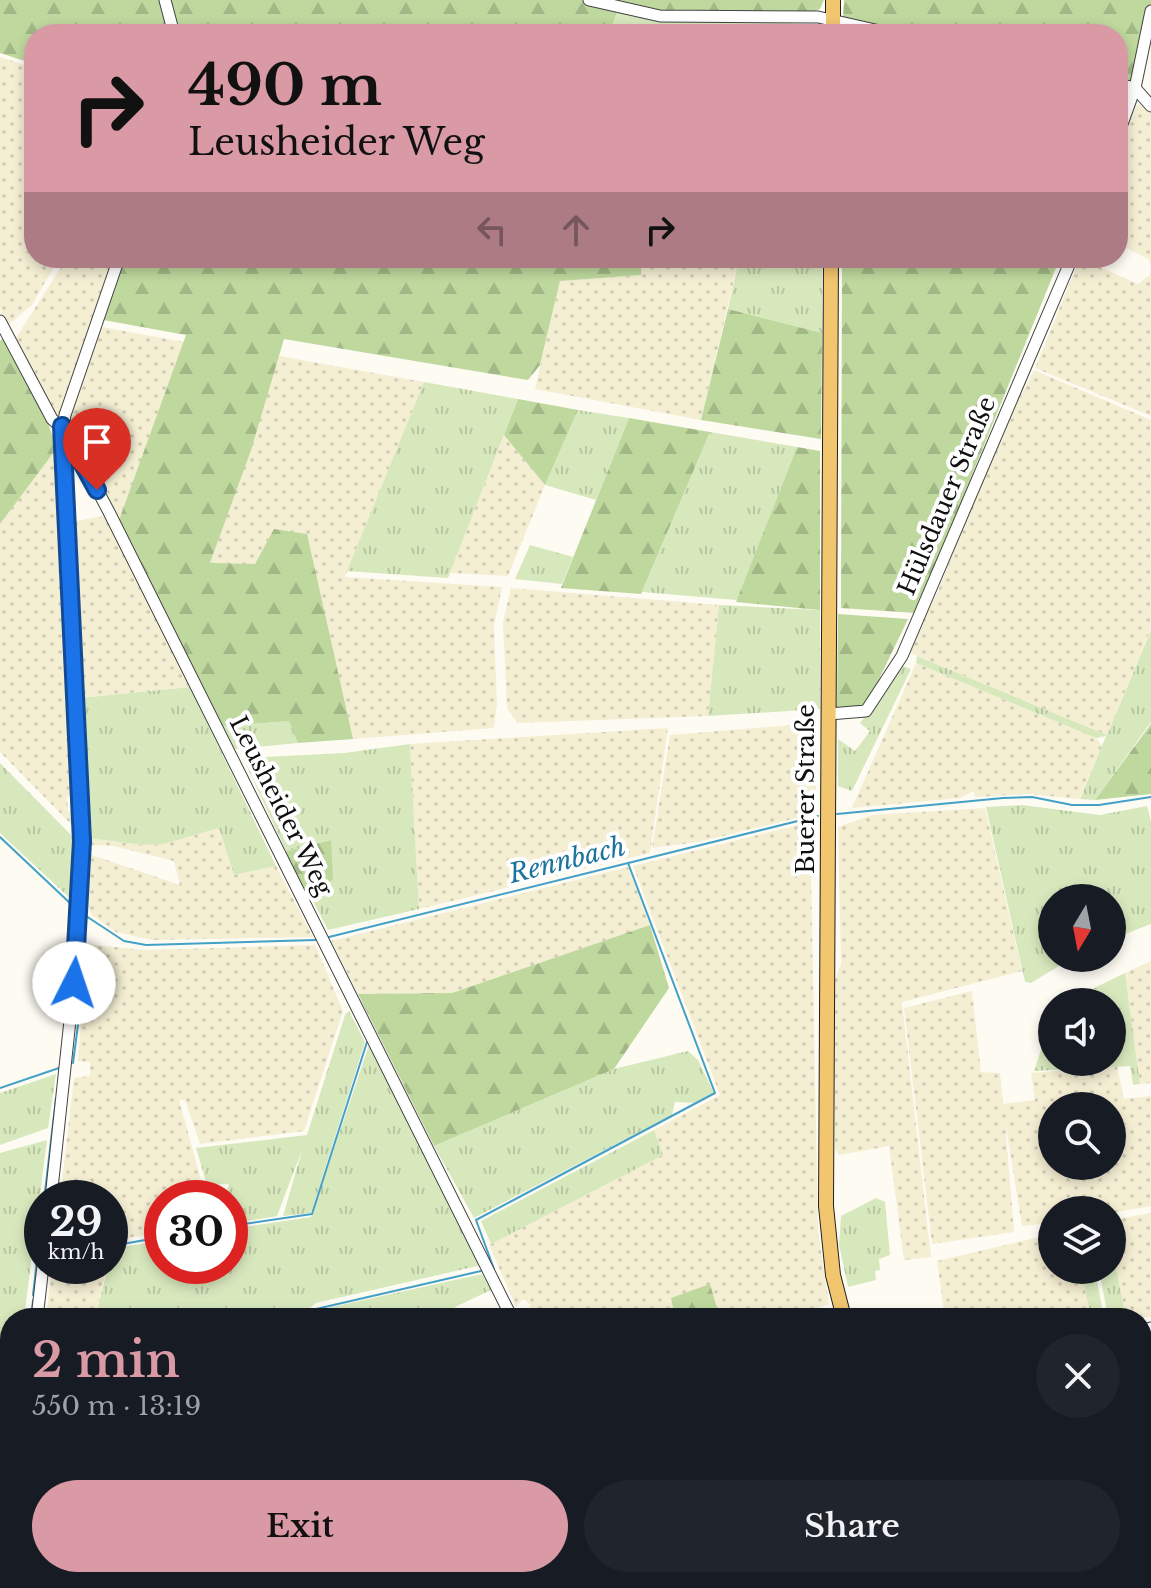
<!DOCTYPE html>
<meta charset="utf-8">
<style>
body{margin:0;font-family:"Libre Baskerville",serif;background:#20242c;color:#f1f3f6;height:100vh;display:flex;flex-direction:column;font-size:30px;white-space:nowrap}
*{box-sizing:border-box;margin:0}
p{font-size:26px;color:#9ea1a6}
.icon{flex:none;width:44px;height:44px;fill:none;stroke:currentColor;stroke-width:2;stroke-linecap:round;stroke-linejoin:round}
.map{position:relative;flex:1;overflow:hidden}
.panel{position:absolute;left:0px;top:1308px;width:1152px;height:280px;display:flex;flex-direction:column;background:#171b24;border-radius:32px 32px 0 0;box-shadow:0 4px 12px #0003}
.panel>*{flex:none}
.guide{position:absolute;left:24px;top:24px;width:1104px;height:244px;border-radius:32px;box-shadow:0 4px 12px #0003;background:#d99aa5;color:#111;overflow:hidden}
.needle{width:52px;rotate:190deg}
.tools{position:absolute;left:1038px;top:884px;display:grid;gap:16px}
.tools a{display:grid;place-items:center;width:88px;height:88px;border-radius:50%;background:#171b24;box-shadow:0 4px 12px #0003;font-size:40px}
.speed{position:absolute;left:24px;top:1180px;display:flex;gap:16px;font-size:40px;font-weight:700;text-align:center}
.speed>*{display:grid;place-content:center;width:104px;height:104px;border-radius:50%;background:#171b24;box-shadow:0 4px 12px #0003;line-height:1}
.speed small{font-size:20px;font-weight:400}
.speed .limit{border:12px solid #d22;background:#fff;color:#111}
.pin{position:absolute;display:grid;place-items:center;width:68px;height:68px;color:#fff;margin:-82px -34px;border-radius:50% 50% 50% 0;rotate:-45deg;box-shadow:0 0 8px #0007}
.pin .icon{rotate:45deg}
.me{position:absolute;width:88px;margin:-44px;rotate:4deg;stroke-linejoin:round;filter:drop-shadow(0 0 6px #0008)}
.turn{display:flex;align-items:center;gap:28px;height:168px;padding:0 32px;font-size:36px}
.turn .icon{width:104px;height:104px;stroke-width:2.5}
.turn b{display:block;font-size:56px;line-height:68px}
.lanes{display:flex;align-items:center;height:76px;padding:0 32px;background:#0003;justify-content:center;gap:40px;direction:ltr}
.lanes .off{opacity:.35}
.round{display:grid;place-items:center;flex:none;width:84px;height:84px;border-radius:42px;background:#20242c}
.head{display:flex;align-items:center;justify-content:space-between;height:136px;padding:0 32px}
h1{font-size:48px;font-weight:600;line-height:60px;color:#d99aa5}
.action{display:flex;gap:16px;margin-top:auto;padding:16px 32px}
.action a{flex:1;height:92px;border-radius:48px;background:#d99aa5;color:#111;font-size:32px;font-weight:600;line-height:92px;text-align:center}
.action a+a{background:#20242c;color:#f1f3f6}
.map>svg:first-child{display:block}
.farmland{fill:url(#farmland-dots);fill-rule:evenodd}
.grass{fill:url(#grass-tufts)}
.forest{fill:url(#forest-firs)}
.lines{fill:none;stroke-linecap:round;stroke-linejoin:round}
.stream{stroke:#43a1c8;stroke-width:2}
.minor-casing{stroke:#434343;stroke-width:13}
.major-casing{stroke:#212121;stroke-width:16}
.highway-casing{stroke:#212121;stroke-width:18}
.minor{stroke:#fff;stroke-width:11}
.major{stroke:#f2c56f;stroke-width:14}
.highway{stroke:#ee9361;stroke-width:16}
.route-casing{stroke:#114b97;stroke-width:20}
.route{stroke:#1a73e8;stroke-width:14}
.labels{text-anchor:middle;stroke-width:8;stroke-linejoin:round;paint-order:stroke}
.street-label{font-size:24px;fill:#101010;stroke:#fff}
.water-label{font-size:26px;font-style:italic;fill:#1d739d;stroke:#fff}
</style>
<div class="map">
<svg width="1151" height="1588" viewBox="0 0 1151 1588">
<defs>
<pattern id="farmland-dots" width="8" height="8" patternUnits="userSpaceOnUse" patternTransform="scale(2)"><rect width="8" height="8" fill="#f4eed3"/><path d="M2 2h.1M6 6h.1" fill="none" stroke="#d0cbb4" stroke-width="1.8" stroke-linecap="round"/></pattern>
<pattern id="grass-tufts" width="24" height="20" patternUnits="userSpaceOnUse" patternTransform="scale(2)"><rect width="24" height="20" fill="#d8e8bd"/><path d="M3 7l-1-3M5 7V3M7 7l1-3M15 17l-1-3M17 17v-4M19 17l1-3" fill="none" stroke="#b8c6a1"/></pattern>
<pattern id="forest-firs" width="22" height="20" patternUnits="userSpaceOnUse" patternTransform="scale(2)"><rect width="22" height="20" fill="#bed89d"/><path d="M5 1l3.5 6h-7zM16 11l3.5 6h-7z" fill="#a2b886"/></pattern>
</defs>
<rect width="100%" height="100%" fill="#fefbf3"/>
<g class="farmland">
<polygon points="0,57 34,68 34,258 59,258 32,305 8,325 0,309"/>
<polygon points="1140,104 1151,114 1151,266 1148,259 1118,243 1118,161 1122,150 1119,147 1136,106"/>
<polygon points="67,258 114,258 60,420 56,420 14,341"/>
<polygon points="642,258 739,258 701,420 535,389 560,281 641,275"/>
<polygon points="1080,258 1138,284 1150,275 1151,267 1151,416 1035,368"/>
<polygon points="102,327 184,342 119,520 70,430 70,417"/>
<polygon points="279,356 424,382 345,577 502,587 494,626 497,704 494,728 353,739 306,534 274,530 255,564 210,564"/>
<polygon points="1034,370 1151,420 1151,628 1107,735 908,652 938,591 998,440"/>
<polygon points="504,435 545,485 508,576 450,573"/>
<polygon points="57,448 77,792 67,797 68,811 77,812 71,824 0,752 0,524"/>
<polygon points="105,516 190,687 80,698 70,522"/>
<polygon points="511,588 719,605 708,716 517,723 507,708 503,622"/>
<polygon points="916,663 1096,738 1102,746 1079,799 1028,794 975,797 974,791 960,798 852,808"/>
<polygon points="817,723 816,810 809,815 698,842 652,848 670,735"/>
<polygon points="668,728 650,853 419,909 410,744"/>
<polygon points="985,808 1022,971 902,1002 931,1257 904,1260 889,1146 839,1155 835,1148 835,980 841,964 838,827 872,815"/>
<polygon points="810,822 818,1231 829,1304 789,1318 720,1318 710,1285 671,1298 675,1318 522,1318 531,1305 523,1299 516,1307 489,1245 662,1155 654,1130 720,1095 633,866"/>
<polygon points="219,828 234,875 276,866 313,937 152,940 116,932 92,915 85,901 89,854 180,885 174,861 113,846 88,845 88,838 142,845 164,844"/>
<polygon points="628,867 650,925 452,993 358,994 331,941"/>
<polygon points="87,944 144,950 315,945 343,1011 304,1131 200,1144 185,1100 179,1100 204,1191 225,1190 222,1198 162,1198 162,1233 113,1240 110,1253 110,1198 60,1198 74,1078 90,1076 90,1062 78,1061"/>
<polygon points="1151,961 1151,1083 1140,1084 1125,973"/>
<path d="M972,991L981,1072L1000,1073L1003,1104L1035,1100L1031,1073L1117,1066L1124,1099L1151,1096V1206L1112,1213V1210H1052V1223L1022,1226L1005,1121L1014,1232L932,1244L904,1008ZM1052,1106H1112V1166H1052Z"/>
<polygon points="1151,1213 1151,1317 1126,1318 1112,1248 1112,1220"/>
<polygon points="1052,1234 1052,1270 1081,1270 1091,1318 945,1318 937,1261"/>
<polygon points="52,1266 107,1266 95,1318 46,1318"/>
<polygon points="1151,1425 1151,1588 1079,1588 1076,1578 1142,1578 1142,1433"/>
<polygon points="0,1453 10,1455 10,1481 0,1565"/>
<polygon points="307,1578 465,1578 467,1588 309,1588"/>
</g>
<g class="grass">
<polygon points="619,7 660,16 819,25 819,34 609,34"/>
<polygon points="739,258 822,258 822,333 728,309"/>
<polygon points="424,382 518,399 448,578 347,571"/>
<polygon points="578,410 629,418 596,500 545,485"/>
<polygon points="710,432 797,447 737,600 642,592"/>
<polygon points="530,545 573,557 562,584 515,579"/>
<polygon points="719,605 820,610 820,709 708,716"/>
<polygon points="1151,630 1151,722 1095,800 1080,799 1106,736 1096,738 916,663 917,656 1107,735"/>
<polygon points="903,666 911,669 852,791 838,786 838,739 855,751 870,731 860,723"/>
<polygon points="190,687 276,866 234,875 219,828 164,844 142,845 88,838 80,698"/>
<polygon points="290,721 298,743 234,749 223,726"/>
<polygon points="410,744 419,909 328,930 313,901 319,893 330,840 286,851 243,758 344,753"/>
<polygon points="0,763 78,842 74,902 0,833"/>
<polygon points="1022,805 1100,815 1147,806 1151,821 1151,924 1112,939 1112,898 1052,898 1052,958 1072,958 1031,983 1025,982 986,807"/>
<polygon points="1125,973 1140,1084 1133,1085 1130,1066 1034,1071 1052,1016 1052,1062 1112,1062 1112,1002 1065,1002"/>
<polygon points="349,1011 365,1042 311,1213 283,1216 302,1150 277,1216 230,1224 230,1198 225,1198 229,1184 207,1185 196,1148 307,1135 345,1015"/>
<polygon points="369,1045 482,1265 316,1303 310,1308 309,1318 282,1318 280,1311 277,1318 95,1318 113,1248 162,1241 162,1266 230,1266 230,1229 311,1217"/>
<polygon points="688,1051 698,1060 714,1093 694,1103 675,1102 672,1115 474,1218 434,1146 614,1069"/>
<polygon points="56,1074 48,1128 0,1145 0,1093"/>
<polygon points="654,1130 663,1155 491,1244 481,1221"/>
<polygon points="47,1140 24,1318 10,1318 10,1333 0,1331 0,1153"/>
<polygon points="876,1198 885,1202 890,1255 879,1259 880,1270 875,1271 876,1280 848,1287 839,1245 841,1216"/>
<polygon points="1112,1248 1126,1318 1108,1317 1099,1270 1112,1270"/>
<polygon points="1081,1270 1095,1270 1104,1318 1091,1318"/>
<polygon points="482,1274 491,1290 455,1307 459,1318 324,1317 326,1309 332,1307"/>
<polygon points="194,1578 257,1578 250,1588 184,1588"/>
<polygon points="516,1578 585,1578 588,1588 519,1588"/>
<polygon points="642,1578 775,1578 778,1588 693,1588"/>
</g>
<g class="forest">
<polygon points="0,0 162,0 171,34 34,34 34,64 0,53"/>
<polygon points="165,0 824,0 820,9 810,13 660,16 619,7 609,34 174,34"/>
<polygon points="844,0 1151,0 1151,3 1132,81 1118,78 1118,34 914,34 843,19"/>
<polygon points="119,258 642,258 641,275 560,281 540,365 528,380 284,339 251,450 210,563 255,564 274,529 307,534 353,739 298,743 289,721 223,726 119,520 186,335 98,319"/>
<polygon points="842,258 1060,258 916,613 841,608"/>
<polygon points="728,309 822,333 821,439 701,420"/>
<polygon points="3,337 46,418 57,448 0,524 0,341"/>
<polygon points="518,399 578,410 545,485 504,435"/>
<polygon points="629,418 710,432 641,594 561,588"/>
<polygon points="797,447 820,451 820,610 736,602"/>
<polygon points="838,614 908,619 866,706 837,707"/>
<polygon points="1151,724 1151,794 1095,800"/>
<polygon points="331,840 333,879 319,893 301,890 286,851"/>
<polygon points="650,925 669,988 614,1069 434,1146 358,994 452,993"/>
<polygon points="710,1284 720,1318 675,1318 671,1298"/>
<polygon points="0,1331 10,1333 10,1376 0,1420"/>
<polygon points="775,1578 886,1578 876,1588 778,1588"/>
</g>
<g class="lines">
<g class="stream">
<polyline points="837,814 1003,798 1032,797 1072,805 1099,805 1151,797"/>
<polyline points="0,837 72,905"/>
<polyline points="83,914 124,941 146,945 316,940"/>
<polyline points="325,938 818,816"/>
<polyline points="81,998 85,916"/>
<polyline points="73,1063 79,1017"/>
<polyline points="0,1088 59,1068"/>
<polyline points="45,1192 56,1098"/>
<polyline points="44,1198 44,1197"/>
<polyline points="230,1226 312,1214 367,1042"/>
<polyline points="117,1245 162,1237"/>
<polyline points="494,1269 476,1220 715,1093 628,863"/>
<polyline points="33,1295 42,1216"/>
<polyline points="316,1309 481,1271"/>
<polyline points="31,1318 33,1300"/>
<polyline points="311,1318 313,1315"/>
<polyline points="0,1450 10,1451"/>
</g>
<defs>
<g id="minor">
<polyline points="165,0 174,34"/>
<polyline points="589,0 660,16 818,17 893,34"/>
<polyline points="1118,84 1135,88 1151,106"/>
<polyline points="1118,135 1135,88 1151,11"/>
<polyline points="0,321 52,419 67,433 109,512 512,1318"/>
<polyline points="829,714 866,711 902,656 1072,258"/>
<polyline points="51,1198 74,983 82,841 61,440 65,415 119,258"/>
<polyline points="37,1318 43,1266"/>
<polyline points="1142,1331 1151,1328"/>
<polyline points="0,1443 10,1445"/>
<polyline points="513,1578 516,1588"/>
<polyline points="4,1588 10,1539"/>
<polyline points="88,1588 129,1578"/>
</g>
<g id="major">
<polyline points="833,34 833,0"/>
<polyline points="831,258 826,1206 833,1275 844,1318"/>
<polyline points="939,1584 941,1588"/>
</g>
<g id="highway">
<polyline points="1142,1373 1151,1366"/>
<polyline points="1142,1393 1151,1386"/>
<polyline points="896,1588 907,1578"/>
<polyline points="921,1588 931,1578"/>
</g>
</defs>
<use href="#minor" class="minor-casing"/>
<use href="#major" class="major-casing"/>
<use href="#highway" class="highway-casing"/>
<use href="#minor" class="minor"/>
<use href="#major" class="major"/>
<use href="#highway" class="highway"/>
</g>
<g class="lines">
<defs>
<polyline id="route" points="74,983 82,841 62,426 97,490"/>
</defs>
<use href="#route" class="route-casing"/>
<use href="#route" class="route"/>
</g>
<g class="labels">
<g class="street-label">
<text transform="translate(947 496) rotate(-67)" y="8">Hülsdauer Straße</text>
<text transform="translate(806 789) rotate(-90)" y="8">Buerer Straße</text>
<text transform="translate(281 806) rotate(63)" y="8">Leusheider Weg</text>
</g>
<g class="water-label">
<text transform="translate(567 860) rotate(-14)" y="9">Rennbach</text>
</g>
</g>
</svg>
<div class="tools">
<a><svg class="needle" viewBox="-14 -14 28 28"><path d="M0-13l5 13h-10z" fill="#e53935"/><path d="M0 13l5-13h-10z" fill="#9ea1a6"/></svg></a>
<a><svg class="icon" aria-label="sound" viewBox="0 0 24 24"><path d="M4 9h4l5-4v14l-5-4H4zM17 9q2 3 0 6"/></svg></a>
<a><svg class="icon" aria-label="search" viewBox="0 0 24 24"><circle cx="10" cy="10" r="6"/><path d="M15 15l6 6"/></svg></a>
<a><svg class="icon" aria-label="layers" viewBox="0 0 24 24"><path d="M12 4l9 5-9 5-9-5zM3 14l9 5 9-5"/></svg></a>
</div>
<div class="speed"><div>29<small>km/h</small></div><div class="limit">30</div></div>
<div class="pin" style="left:97px;top:490px;background:#d93025"><svg class="icon" aria-label="arrive" viewBox="0 0 24 24"><path d="M6 21V4h12l-3 4 3 4H6"/></svg></div>
<svg class="me" style="left:74px;top:983px" viewBox="-20 -20 40 40"><circle r="19" fill="#fff"/><path d="M0-13L10 11 0 6-10 11z" fill="#1a73e8"/></svg>
<div class="guide">
<div class="turn"><svg class="icon" aria-label="right" viewBox="0 0 24 24"><path d="M7 20v-9h11M14 6l5 5-5 5"/></svg><div><b>490 m</b>Leusheider Weg</div></div>
<div class="lanes"><svg class="icon off" aria-label="left" viewBox="0 0 24 24"><path d="M17 20v-9H6M10 6l-5 5 5 5"/></svg><svg class="icon off" aria-label="ahead" viewBox="0 0 24 24"><path d="M12 20V5M6 11l6-6 6 6"/></svg><svg class="icon" aria-label="right" viewBox="0 0 24 24"><path d="M7 20v-9h11M14 6l5 5-5 5"/></svg></div>
</div>
<section class="panel">
<div class="head"><div><h1>2 min</h1><p>550 m · 13:19</p></div><a class="round"><svg class="icon" aria-label="close" viewBox="0 0 24 24"><path d="M6 6l12 12M18 6L6 18"/></svg></a></div>
<div class="action"><a>Exit</a><a>Share</a></div>
</section>
</div>
